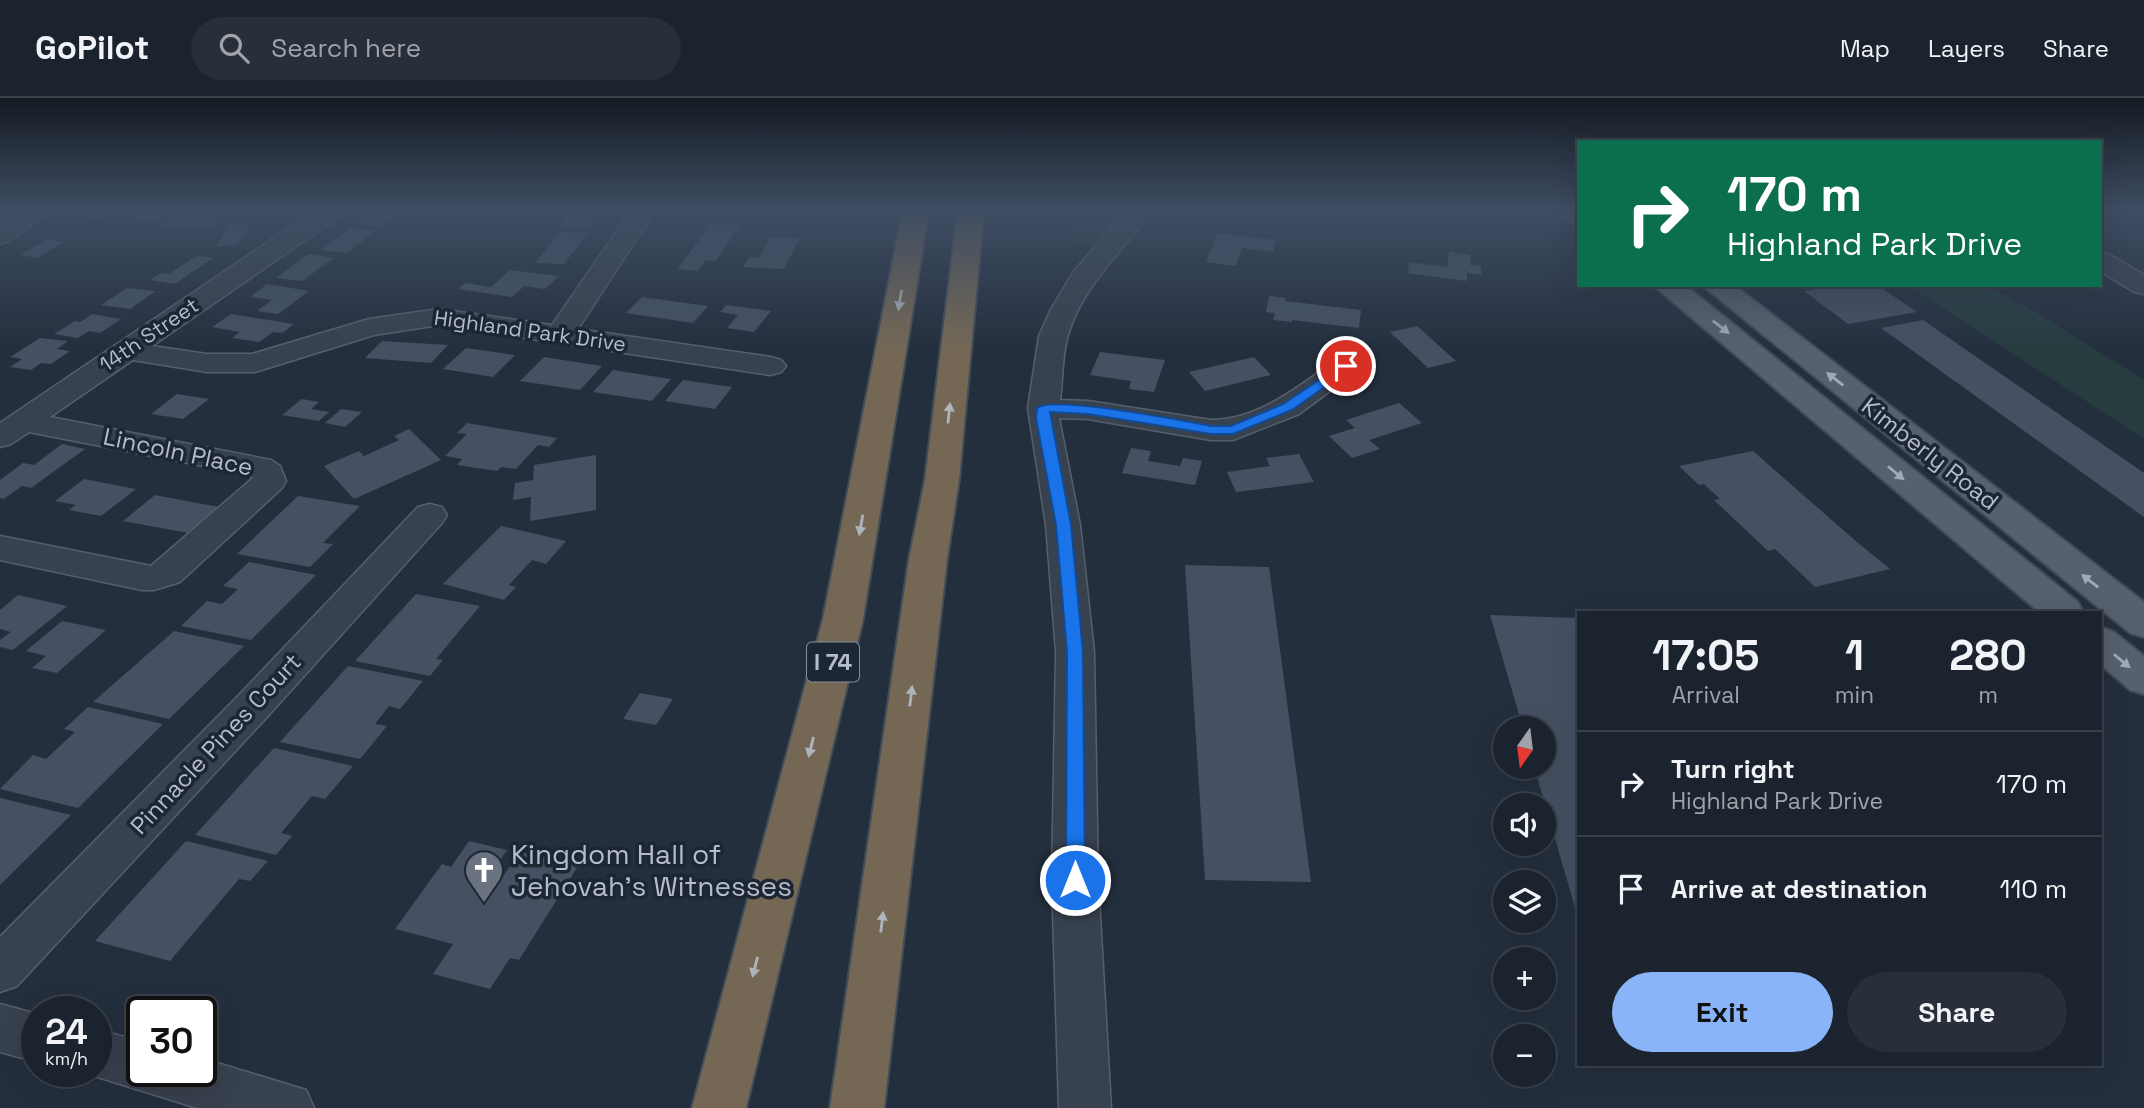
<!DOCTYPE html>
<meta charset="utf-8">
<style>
body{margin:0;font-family:"Space Grotesk",sans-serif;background:#282f3a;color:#f1f3f6;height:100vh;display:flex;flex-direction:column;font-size:26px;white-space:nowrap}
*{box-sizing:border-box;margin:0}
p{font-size:23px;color:#a0a4aa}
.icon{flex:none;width:38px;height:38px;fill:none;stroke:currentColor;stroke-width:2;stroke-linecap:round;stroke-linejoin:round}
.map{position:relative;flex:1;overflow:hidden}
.details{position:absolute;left:1577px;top:513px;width:525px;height:455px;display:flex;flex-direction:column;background:#1b232e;border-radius:0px;box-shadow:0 7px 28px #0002,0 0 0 2px #39404a}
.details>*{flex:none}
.top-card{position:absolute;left:1577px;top:42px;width:525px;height:147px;border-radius:0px;box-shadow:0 7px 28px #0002,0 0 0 2px #39404a;background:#0b6e4f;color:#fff;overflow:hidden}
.needle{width:46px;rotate:194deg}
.buttons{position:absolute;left:1493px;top:618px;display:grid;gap:14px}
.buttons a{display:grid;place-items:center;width:63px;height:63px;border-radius:50%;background:#1b232e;box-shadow:0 7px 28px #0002,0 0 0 2px #39404a;font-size:35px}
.speed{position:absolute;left:21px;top:898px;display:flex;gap:14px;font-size:35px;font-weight:700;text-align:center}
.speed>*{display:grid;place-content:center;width:91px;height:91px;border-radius:50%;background:#1b232e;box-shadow:0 7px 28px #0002,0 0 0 2px #39404a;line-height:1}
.speed small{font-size:18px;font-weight:400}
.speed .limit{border:4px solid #111;border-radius:10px;background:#fff;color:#111}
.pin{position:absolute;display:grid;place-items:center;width:60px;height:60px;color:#fff;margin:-30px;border:4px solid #fff;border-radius:50%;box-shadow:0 2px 7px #0007}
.me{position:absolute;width:77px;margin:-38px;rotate:0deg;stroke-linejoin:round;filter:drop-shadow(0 0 5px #0008)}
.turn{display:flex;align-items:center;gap:24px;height:147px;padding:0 35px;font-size:32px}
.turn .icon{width:91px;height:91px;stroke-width:2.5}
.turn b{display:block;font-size:49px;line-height:60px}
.eta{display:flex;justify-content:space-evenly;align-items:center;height:119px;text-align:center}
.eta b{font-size:42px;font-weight:700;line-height:49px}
.cta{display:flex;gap:14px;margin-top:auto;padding:14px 35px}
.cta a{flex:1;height:80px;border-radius:42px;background:#8ab4f8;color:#111;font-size:28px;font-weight:700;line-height:80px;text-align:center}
.cta a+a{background:#282f3a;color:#f1f3f6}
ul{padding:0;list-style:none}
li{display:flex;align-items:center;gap:21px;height:105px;padding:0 35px;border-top:2px solid #39404a}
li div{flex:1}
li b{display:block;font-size:26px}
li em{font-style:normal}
header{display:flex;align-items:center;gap:42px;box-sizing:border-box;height:98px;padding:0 35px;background:#1b232e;border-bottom:2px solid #39404a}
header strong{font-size:33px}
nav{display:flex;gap:38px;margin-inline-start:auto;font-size:24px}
.search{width:490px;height:63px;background:#282f3a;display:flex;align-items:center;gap:18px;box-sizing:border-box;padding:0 24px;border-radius:38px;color:#a0a4aa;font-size:26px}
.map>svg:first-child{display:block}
.green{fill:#263c3f}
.building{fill:#455162}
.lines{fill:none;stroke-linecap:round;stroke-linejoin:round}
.minor-casing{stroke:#565f6c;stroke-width:3}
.major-casing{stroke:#414a57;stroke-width:4}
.highway-casing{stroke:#434c59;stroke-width:4}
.minor{fill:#38414e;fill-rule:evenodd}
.major{fill:#56606e;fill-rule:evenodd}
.highway{fill:#746855;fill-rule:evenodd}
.oneway{fill:#aeb4bd}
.oneway2{fill:#a1aab7}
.route{fill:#1a73e8;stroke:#114b97;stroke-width:2}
.labels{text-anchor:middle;stroke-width:7;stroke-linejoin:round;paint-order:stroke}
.far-street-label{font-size:21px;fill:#b4bcc9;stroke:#1d2633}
.shield{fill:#1d2633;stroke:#878f9c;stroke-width:2}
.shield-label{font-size:23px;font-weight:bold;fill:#b4bcc9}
.street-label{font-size:24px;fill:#b4bcc9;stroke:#1d2633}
.near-poi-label{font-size:28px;fill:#b4bcc9;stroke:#1d2633;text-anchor:start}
</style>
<header>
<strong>GoPilot</strong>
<div class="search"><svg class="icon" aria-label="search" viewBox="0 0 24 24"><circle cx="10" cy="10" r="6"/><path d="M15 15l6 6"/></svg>Search here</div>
<nav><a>Map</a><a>Layers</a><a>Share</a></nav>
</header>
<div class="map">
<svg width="2144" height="1010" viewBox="0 0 2144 1010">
<rect width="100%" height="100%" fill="#242f3e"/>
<g class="green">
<polygon points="1077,111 1130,111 1102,150 1071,144"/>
<polygon points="1516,111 1555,111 1574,126 1536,127"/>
<polygon points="1908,187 1986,187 2034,213 2144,282 2144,341"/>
</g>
<g class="building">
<polygon points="103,111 127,111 101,122 88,118"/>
<polygon points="148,111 164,111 173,112 154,124 132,121"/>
<polygon points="376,111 405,111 382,128 356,125"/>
<polygon points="573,111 600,111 587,128 561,127"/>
<polygon points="195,116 223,120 209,129 189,126 182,131 164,128 179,119 189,120"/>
<polygon points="251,124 238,146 216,149 229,126"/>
<polygon points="711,125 740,127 716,163 706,162 698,173 678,171"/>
<polygon points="351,130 376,133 346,155 320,152"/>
<polygon points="560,134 588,135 564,166 535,165"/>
<polygon points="1217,135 1276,142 1273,154 1242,150 1236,168 1206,164"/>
<polygon points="770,139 800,140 784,171 743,169 749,159 759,160"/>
<polygon points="47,141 64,144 37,160 20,157"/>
<polygon points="1449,154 1471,157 1470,167 1481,168 1481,177 1467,175 1467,183 1408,175 1409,164 1447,169"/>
<polygon points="309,156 334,160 302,183 276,180"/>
<polygon points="196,158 213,160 175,186 150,182 161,175 169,176"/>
<polygon points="510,172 559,178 545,191 524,188 512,199 458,191 465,185 491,189"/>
<polygon points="267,186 309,193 278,216 257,213 272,202 250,199"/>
<polygon points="1841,187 1877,187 1917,214 1848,226 1804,193"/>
<polygon points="127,190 156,193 130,211 101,207"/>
<polygon points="1269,198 1286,200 1285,203 1361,212 1359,230 1292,222 1292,224 1273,222 1275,215 1266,214"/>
<polygon points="642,199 708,208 693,225 626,215"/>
<polygon points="726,207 771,213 754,234 727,230 738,217 720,214"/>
<polygon points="92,216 121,221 100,235 89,233 78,240 54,236 75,223 80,224"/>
<polygon points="231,216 294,226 282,235 273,234 259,244 232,240 240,234 212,229"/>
<polygon points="1923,222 2144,375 2144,419 1881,230"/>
<polygon points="1417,228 1456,263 1428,270 1390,234"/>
<polygon points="40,240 68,243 57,251 70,253 51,266 41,265 31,272 10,269 22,261 10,259"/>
<polygon points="382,243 448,247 431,265 365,260"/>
<polygon points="466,250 515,257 493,279 443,271"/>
<polygon points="1100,254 1165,262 1154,294 1129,291 1131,283 1090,277"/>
<polygon points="544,259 602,268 580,292 520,283"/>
<polygon points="1254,259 1271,277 1205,293 1189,274"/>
<polygon points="613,272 671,281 652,303 593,294"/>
<polygon points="683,282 732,289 715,311 665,303"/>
<polygon points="177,296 209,301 183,321 151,316"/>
<polygon points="302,301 319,304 311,311 329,314 319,323 282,317"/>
<polygon points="1399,305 1422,325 1369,342 1380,351 1352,360 1329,338 1355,330 1346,322"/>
<polygon points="341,311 362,314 345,329 325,325"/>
<polygon points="467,325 557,340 549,349 538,347 516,371 502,369 497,373 457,367 462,361 445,358 467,336 457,335"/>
<polygon points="409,331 441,362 354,401 324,368 359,353 364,358 399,342 394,338"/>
<polygon points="62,346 85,351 31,390 22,388 4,401 0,400 0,382 23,365 34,367"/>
<polygon points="1131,350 1151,353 1148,363 1180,368 1183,360 1202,363 1195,387 1122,375"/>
<polygon points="1753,353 1858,445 1890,471 1815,489 1775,451 1768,453 1714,402 1720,401 1704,386 1699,387 1679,368"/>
<polygon points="1299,356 1314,384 1236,394 1227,374 1270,368 1266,360"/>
<polygon points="596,357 596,412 530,423 531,399 513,402 515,385 533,382 534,367"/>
<polygon points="84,381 136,391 101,418 69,412 76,407 55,403"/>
<polygon points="155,397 229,411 199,437 123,423"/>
<polygon points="298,398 360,408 323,445 333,446 310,469 237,456"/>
<polygon points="501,428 566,443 546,466 532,462 509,487 516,489 504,502 443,486"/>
<polygon points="249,464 316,477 251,542 181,528 207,503 222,506 238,491 223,488"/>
<polygon points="1185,467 1269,469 1311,784 1205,782"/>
<polygon points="416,496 480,508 436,561 443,562 430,578 355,563"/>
<polygon points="18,497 67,508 13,552 0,549 0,542 11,534 0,531 0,512"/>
<polygon points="1490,517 1578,520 1578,820 1534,668 1544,668 1544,630 1523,630"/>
<polygon points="62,523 106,532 57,575 32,570 46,558 26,553"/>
<polygon points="174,533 244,548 169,621 93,604"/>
<polygon points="348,568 423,583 400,611 389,608 375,626 387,628 360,661 280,644"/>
<polygon points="640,595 673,601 656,627 623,621"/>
<polygon points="88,609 163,626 78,710 0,691 33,657 46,661 75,634 64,631"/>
<polygon points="274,650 353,668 325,701 312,698 281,735 292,738 276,757 195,737"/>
<polygon points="0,700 71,717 0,787"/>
<polygon points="186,743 268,763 250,783 239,781 170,863 95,843"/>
<polygon points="469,743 507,752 489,778 501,781 520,754 578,768 519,862 510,860 490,891 433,876 453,846 395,831 442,766 451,769"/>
</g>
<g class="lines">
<defs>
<g id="minor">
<polygon points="23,111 52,111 9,143 0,146 0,127"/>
<polygon points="317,111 346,111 343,116 152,248 207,256 252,256 369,221 439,211 552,227 632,111 656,111 578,231 771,259 781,262 786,268 781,274 771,277 439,227 374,237 255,274 207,274 133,262 50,319 271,362 280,368 286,383 282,390 180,484 154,492 142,492 0,462 0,438 151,468 253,380 249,377 29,334 11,346 0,349 0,325"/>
<path d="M1128,111H1153C1124,153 1083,186 1068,237C1062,256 1063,281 1060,302L1088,303L1211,322C1258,322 1299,288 1336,262L1346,259L1356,262L1361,268L1356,274L1299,316L1233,342H1211L1088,321L1059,320L1080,427L1094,554L1098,782L1111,1010H1059L1052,782L1056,554L1046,427L1028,310L1039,238L1050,213L1074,173Z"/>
<polygon points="2100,154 2109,156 2144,177 2144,196 2134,194 2100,173"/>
<polygon points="430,406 442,409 447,417 442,425 267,619 17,888 0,894 0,839 239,597 418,409"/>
<polygon points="0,906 37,916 37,964 0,954"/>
<polygon points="96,931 142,944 142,973 201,973 201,960 306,992 314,1010 197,1010 78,973 96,973"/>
</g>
<g id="major">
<polygon points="1557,111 1578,111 1578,125 1569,123"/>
<polygon points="1653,187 1685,187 2078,504 2083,514 2039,514"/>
<polygon points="1702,187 1734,187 2144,504 2144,539 2130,535"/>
<polygon points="2100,529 2114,534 2144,558 2144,596 2130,592 2100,566"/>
</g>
<g id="highway">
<polygon points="903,111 929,111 863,521 746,1010 692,1010 823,521"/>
<polygon points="958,111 984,111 959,382 947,461 884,1010 830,1010 909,461 925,382"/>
</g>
</defs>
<use href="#minor" class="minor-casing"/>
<use href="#major" class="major-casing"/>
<use href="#highway" class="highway-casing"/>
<use href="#minor" class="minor"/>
<use href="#major" class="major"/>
<use href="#highway" class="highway"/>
</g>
<defs><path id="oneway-solid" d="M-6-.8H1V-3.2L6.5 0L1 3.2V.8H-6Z" transform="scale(1.75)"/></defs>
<g class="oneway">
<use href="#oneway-solid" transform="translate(900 202) rotate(99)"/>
<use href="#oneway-solid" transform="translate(949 315) rotate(-84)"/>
<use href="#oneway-solid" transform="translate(861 427) rotate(100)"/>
<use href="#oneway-solid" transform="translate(911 598) rotate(-83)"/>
<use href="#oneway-solid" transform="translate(811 649) rotate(104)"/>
<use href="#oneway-solid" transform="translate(882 824) rotate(-83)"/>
<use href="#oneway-solid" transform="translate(755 869) rotate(104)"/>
</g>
<g class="oneway2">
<use href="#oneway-solid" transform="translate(1721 229) rotate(38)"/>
<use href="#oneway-solid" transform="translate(1835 281) rotate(-142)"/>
<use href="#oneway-solid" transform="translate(1896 375) rotate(40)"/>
<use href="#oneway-solid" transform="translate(2090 483) rotate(-142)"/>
<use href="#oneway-solid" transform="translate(2122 563) rotate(40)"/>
</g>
<linearGradient id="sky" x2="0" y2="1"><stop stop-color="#141a22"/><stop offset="0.44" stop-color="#3f4d63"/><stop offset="1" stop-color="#3f4d63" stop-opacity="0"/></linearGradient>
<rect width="2144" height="252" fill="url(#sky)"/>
<path class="route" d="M1346,264L1352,268L1350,271L1292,312L1233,336H1211L1088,316L1050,314L1071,427L1083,554L1085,782L1082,788L1075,790L1068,788L1066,782L1067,554L1056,427L1036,320L1037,310C1053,297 1184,323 1211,328H1231L1283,306Z"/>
<defs>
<symbol id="church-pin" viewBox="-11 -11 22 30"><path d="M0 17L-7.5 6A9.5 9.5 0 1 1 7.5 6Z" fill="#6b7280" stroke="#1d2633"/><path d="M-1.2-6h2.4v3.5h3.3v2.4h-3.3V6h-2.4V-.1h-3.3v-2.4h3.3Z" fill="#fff"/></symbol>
</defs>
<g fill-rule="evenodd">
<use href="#church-pin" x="462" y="750" width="44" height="60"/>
</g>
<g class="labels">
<g class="far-street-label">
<text transform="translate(530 233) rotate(8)" y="7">Highland Park Drive</text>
<text transform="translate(149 237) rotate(-34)" y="7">14th Street</text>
</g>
<rect class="shield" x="807" y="544.5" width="52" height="39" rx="5"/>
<g class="shield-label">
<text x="833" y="572">I 74</text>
</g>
<g class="street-label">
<text transform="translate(178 354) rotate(12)" y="8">Lincoln Place</text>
<text transform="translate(1930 356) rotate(38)" y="8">Kimberly Road</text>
<text transform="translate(216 646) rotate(-47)" y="8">Pinnacle Pines Court</text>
</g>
<g class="near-poi-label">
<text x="511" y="766">Kingdom Hall of<tspan x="511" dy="32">Jehovah's Witnesses</tspan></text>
</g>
</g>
</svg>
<div class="buttons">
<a><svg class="needle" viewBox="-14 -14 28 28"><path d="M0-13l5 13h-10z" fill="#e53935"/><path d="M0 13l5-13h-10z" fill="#a0a4aa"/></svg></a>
<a><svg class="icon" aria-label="sound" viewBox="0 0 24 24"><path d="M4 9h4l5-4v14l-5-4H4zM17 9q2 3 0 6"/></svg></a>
<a><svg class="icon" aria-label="layers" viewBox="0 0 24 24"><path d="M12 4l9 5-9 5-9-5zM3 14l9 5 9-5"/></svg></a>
<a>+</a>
<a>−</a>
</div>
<div class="speed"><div>24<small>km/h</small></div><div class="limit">30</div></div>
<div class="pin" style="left:1346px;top:268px;background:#d93025"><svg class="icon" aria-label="arrive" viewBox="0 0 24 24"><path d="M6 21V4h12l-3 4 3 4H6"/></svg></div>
<svg class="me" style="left:1075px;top:782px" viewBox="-20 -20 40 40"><circle r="17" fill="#1a73e8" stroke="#fff" stroke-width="3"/><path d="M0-11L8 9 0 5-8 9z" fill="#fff"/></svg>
<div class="top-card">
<div class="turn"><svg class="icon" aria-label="right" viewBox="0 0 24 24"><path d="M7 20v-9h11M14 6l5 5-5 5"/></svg><div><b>170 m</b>Highland Park Drive</div></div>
</div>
<section class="details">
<div class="eta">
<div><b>17:05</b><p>Arrival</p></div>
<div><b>1</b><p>min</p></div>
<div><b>280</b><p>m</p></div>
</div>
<ul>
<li><svg class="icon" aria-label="right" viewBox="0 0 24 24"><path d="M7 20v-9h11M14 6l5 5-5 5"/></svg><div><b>Turn right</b><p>Highland Park Drive</p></div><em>170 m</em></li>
<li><svg class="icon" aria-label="arrive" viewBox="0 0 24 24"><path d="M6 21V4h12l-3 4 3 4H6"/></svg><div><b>Arrive at destination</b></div><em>110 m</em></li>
</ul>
<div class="cta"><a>Exit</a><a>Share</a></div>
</section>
</div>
